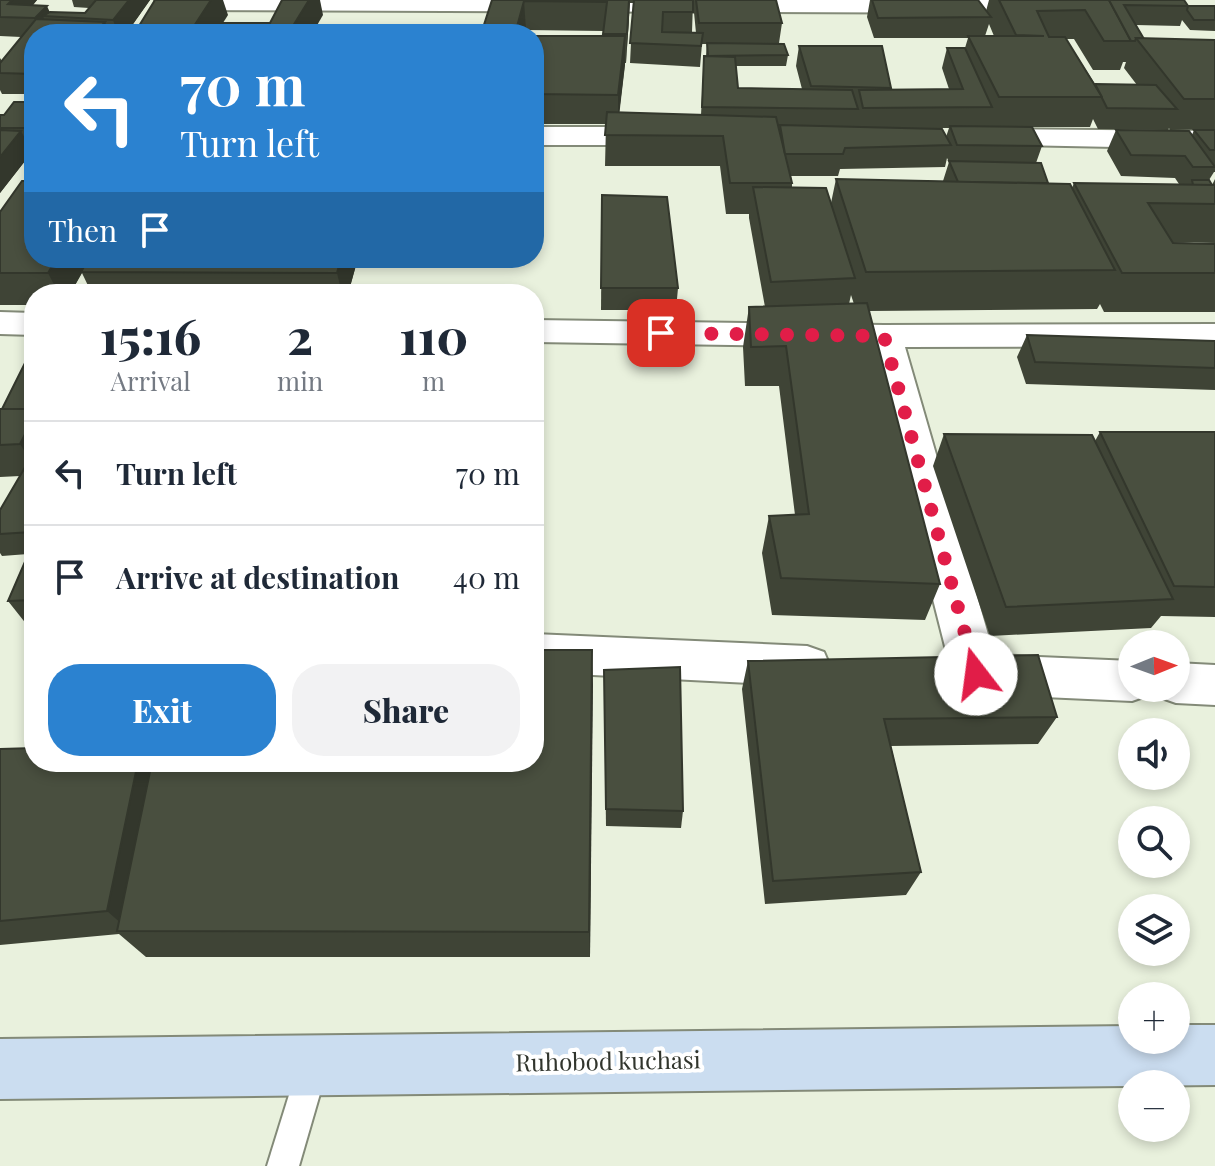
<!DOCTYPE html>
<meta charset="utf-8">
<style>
body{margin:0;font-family:"Playfair Display",serif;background:#f2f2f3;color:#1f2937;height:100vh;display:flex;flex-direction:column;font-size:30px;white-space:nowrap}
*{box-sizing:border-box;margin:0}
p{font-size:26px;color:#747a83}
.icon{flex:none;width:44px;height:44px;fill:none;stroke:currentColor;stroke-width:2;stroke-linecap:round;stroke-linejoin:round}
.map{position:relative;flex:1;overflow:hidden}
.details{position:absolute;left:24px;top:284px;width:520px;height:488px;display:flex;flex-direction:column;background:#fff;border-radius:32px;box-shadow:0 4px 12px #0003}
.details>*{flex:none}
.hud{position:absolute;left:24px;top:24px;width:520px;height:244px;border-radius:32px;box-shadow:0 4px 12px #0003;background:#2b82d0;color:#fff;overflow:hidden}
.needle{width:52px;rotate:89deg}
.tools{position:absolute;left:1118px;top:630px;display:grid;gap:16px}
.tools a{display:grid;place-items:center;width:72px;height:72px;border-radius:50%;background:#fff;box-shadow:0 4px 12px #0003;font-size:40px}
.pin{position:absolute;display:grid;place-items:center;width:68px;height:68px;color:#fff;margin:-34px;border-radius:16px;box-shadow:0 4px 12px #0006}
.me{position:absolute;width:88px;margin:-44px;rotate:345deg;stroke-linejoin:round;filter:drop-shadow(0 0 6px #0008)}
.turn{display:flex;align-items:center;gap:28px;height:168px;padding:0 24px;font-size:36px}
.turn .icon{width:104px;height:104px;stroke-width:2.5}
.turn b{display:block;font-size:56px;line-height:68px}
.then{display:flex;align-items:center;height:76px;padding:0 24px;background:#0003;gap:16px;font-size:30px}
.eta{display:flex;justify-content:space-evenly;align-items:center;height:136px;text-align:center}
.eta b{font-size:48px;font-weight:800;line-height:56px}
.button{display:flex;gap:16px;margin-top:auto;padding:16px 24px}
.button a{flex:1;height:92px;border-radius:32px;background:#2b82d0;color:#fff;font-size:32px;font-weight:800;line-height:92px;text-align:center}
.button a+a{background:#f2f2f3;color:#1f2937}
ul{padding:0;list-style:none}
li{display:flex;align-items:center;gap:24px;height:104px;padding:0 24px;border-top:2px solid #e0e1e3}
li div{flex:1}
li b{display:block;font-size:30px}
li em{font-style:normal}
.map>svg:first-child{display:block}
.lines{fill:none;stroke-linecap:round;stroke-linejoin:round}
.lane-casing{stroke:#838a78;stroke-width:4}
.street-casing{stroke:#838a78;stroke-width:4}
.secondary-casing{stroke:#838a78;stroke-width:4}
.lane{fill:#fff;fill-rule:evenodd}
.street{fill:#fff;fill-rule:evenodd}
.secondary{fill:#cbddf0;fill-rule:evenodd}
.wall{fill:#3f4436;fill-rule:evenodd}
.shaded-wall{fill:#33372c}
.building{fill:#494f3f;stroke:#33372c;stroke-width:2}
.route{stroke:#e11d48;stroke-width:14;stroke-dasharray:0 25.2}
.labels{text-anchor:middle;stroke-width:8;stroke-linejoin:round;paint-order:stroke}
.near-street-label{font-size:24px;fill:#31352d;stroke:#fff}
</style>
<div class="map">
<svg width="1215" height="1166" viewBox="0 0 1215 1166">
<rect width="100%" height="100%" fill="#e9f1dd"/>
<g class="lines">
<defs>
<polygon id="lane" points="313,1051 324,1055 328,1066 299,1166 267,1166 298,1066 302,1055"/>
<g id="street">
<polygon points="155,0 1054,0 1061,6 1049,13 165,10 157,8"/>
<polygon points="534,127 665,127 675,130 679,136 675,142 665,145 534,145"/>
<polygon points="977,129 1215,131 1215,149 967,144 963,138 967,132"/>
<polygon points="0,312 34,313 34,335 0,334"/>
<polygon points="534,320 884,325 1215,324 1215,346 905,347 994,655 1132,661 1132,688 1152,688 1149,695 1132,701 976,694 959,688 952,674 869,347 534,342"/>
<polygon points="534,634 807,646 824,652 830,666 824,680 807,686 534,672"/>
<polygon points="1176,663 1215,665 1215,705 1176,703 1159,697 1155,688 1176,688"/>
</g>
<polygon id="secondary" points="1176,1025 1215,1025 1215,1085 0,1099 0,1039 1132,1026 1132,1040 1176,1040"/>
</defs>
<use href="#lane" class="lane-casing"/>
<use href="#street" class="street-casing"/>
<use href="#secondary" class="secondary-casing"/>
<use href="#lane" class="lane"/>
<use href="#street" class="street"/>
<use href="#secondary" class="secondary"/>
</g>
<g class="wall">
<polygon points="0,0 37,0 33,5 50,12 85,13 89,8 74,7 72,0 150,0 126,34 34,34 34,94 2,94 0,90 0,58 2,61 21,37 0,36"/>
<path d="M492,0H776L782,23L779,43L788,55L786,66H736L738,88L802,89L796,66L799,46L891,88V90L949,89L942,68L947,48H965L968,38H874L867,17L870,0H978L986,11L989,0H1215H1184L1188,6H1215V31L1190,30L1182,20L1180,26L1136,25L1144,39L1215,40V129L1170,130L1169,128L1168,130L1098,129L1093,119L1090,127H1029L1042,146L1036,163L1048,183L1072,188L1074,183L1179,184L1175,178L1121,176L1107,151L1116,130L1192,135L1194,130H1215V172H1214L1209,180L1212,185L1215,179V243L1173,242L1215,244V312H1104L1100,304L1097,309L869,311L940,584L925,620L772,615L762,553L769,516L795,515L779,386H745L743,347L749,307H765L749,218V214H726L720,166H605L606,124H534V36H603V31L526,30ZM693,2L696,33L662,32H692ZM630,3H633L630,63L700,67L702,44H707L706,56H704L701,115L619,113L625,63H626ZM989,24L994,36H985ZM1066,39H1074L1093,70H1120L1123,62H1126L1124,68L1137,85L1095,84ZM907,128H949L946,137ZM947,158L949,162L943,181L836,179L831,203L792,187V183L791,176H838L840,169L945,167ZM851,295L854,304H849Z"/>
<polygon points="34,100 34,149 30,149 32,152 0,193 0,115 4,115"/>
<polygon points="602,195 678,288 676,310 601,310"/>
<polygon points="0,212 34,258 358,258 348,294 92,294 82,273 70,294 34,294 34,305 0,305"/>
<polygon points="1027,335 1215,341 1215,390 1026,384 1017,357"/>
<polygon points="34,345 34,630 31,630 8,601 28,554 2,556 0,553 0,510 20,476 0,477 0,409 2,409"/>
<polygon points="1100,432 1215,432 1215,617 1161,616 1151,628 990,636 933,466 944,434 1095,441"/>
<polygon points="592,650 590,957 146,957 119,934 0,945 0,749 34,762 534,762"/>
<polygon points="748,661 1057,717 1038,744 891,746 921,872 906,895 765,904 742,689"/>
<polygon points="604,670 683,811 681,828 606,826"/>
</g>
<g class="shaded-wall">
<polygon points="12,0 37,0 22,18 8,4"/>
<polygon points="129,0 150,0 126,34 118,34 113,20"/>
<polygon points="211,0 223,0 228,15 216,34 196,23"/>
<polygon points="309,0 320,0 323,15 312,34 288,34"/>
<polygon points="629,0 629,16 626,63 627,34"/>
<polygon points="524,1 526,30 525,34 515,34"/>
<polygon points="47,6 52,17 43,16 50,32 41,34 35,18"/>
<polygon points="105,22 110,34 94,34"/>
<polygon points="625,36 625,65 618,125 618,95"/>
<polygon points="34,110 34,146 25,128"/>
<polygon points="21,131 32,152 0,193 0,157"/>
<polygon points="57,258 90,258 70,294 59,294 48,273"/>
<polygon points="341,258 358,258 348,294 342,294 337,273"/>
<polygon points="535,327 536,349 534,382 534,338"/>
<polygon points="34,417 34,466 20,444"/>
<polygon points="592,650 593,685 590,957 589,932"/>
<polygon points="138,762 154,762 161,772 131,932 107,911"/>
</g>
<g class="building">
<polygon points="0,0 12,0 8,4 47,6 35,18 0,17"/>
<polygon points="96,0 129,0 113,20 43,16 50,12 85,13"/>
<polygon points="155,0 211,0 196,23 270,23 282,0 309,0 288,34 134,34"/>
<polygon points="492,0 629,0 627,34 603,34 607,2 524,1 515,34 481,34"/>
<polygon points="634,0 693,0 693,12 663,12 662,32 703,33 701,46 630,43"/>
<polygon points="696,0 776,0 782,23 699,23"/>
<polygon points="872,0 978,0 991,17 878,18"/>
<polygon points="999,0 1109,0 1131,41 1104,41 1085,10 1037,11 1049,37 1065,37 1102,97 999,97 968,36 1044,36 1016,35"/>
<polygon points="1109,0 1184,0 1188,6 1124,5 1144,39 1136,38 1135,41 1131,41"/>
<polygon points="1184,6 1215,6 1215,20 1194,20 1187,10 1188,6"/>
<polygon points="36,19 105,22 94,34 34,34 34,56 33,58 34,58 34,74 0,73 0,63"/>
<polygon points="534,36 625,36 618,95 534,94"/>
<polygon points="1136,38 1215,40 1215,99 1184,99"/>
<polygon points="707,43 784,44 788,55 708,56"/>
<polygon points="799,46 882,46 891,88 811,86"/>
<polygon points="947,48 965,48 992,107 863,108 859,90 963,89"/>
<polygon points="704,56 735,57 738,88 852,90 858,109 702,107"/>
<polygon points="1095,84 1156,85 1177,109 1107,108 1102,98 1102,97"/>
<polygon points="14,102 34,102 34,117 25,128 0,128 0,115 4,115"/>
<polygon points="607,112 776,117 792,183 730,183 723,136 605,135"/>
<polygon points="780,125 942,129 951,145 845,148 843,154 785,154"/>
<polygon points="950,126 1032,127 1042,146 957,145"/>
<polygon points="0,130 21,131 0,157"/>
<polygon points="1116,130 1189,131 1215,167 1193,167 1185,156 1131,155"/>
<polygon points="1194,130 1215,130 1215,150 1210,150"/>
<polygon points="949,161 1041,163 1048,183 958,182"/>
<polygon points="836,179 1070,184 1115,270 866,272"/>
<polygon points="1192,180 1209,180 1212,185 1193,185"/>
<polygon points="22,181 34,181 34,258 57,258 48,273 0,273 0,212"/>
<polygon points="1074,183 1215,185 1215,204 1148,203 1173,243 1215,244 1215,273 1122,273"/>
<polygon points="753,187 826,188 855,278 771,282"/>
<polygon points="602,195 667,197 678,288 601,288"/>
<polygon points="89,258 341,258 337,273 81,272"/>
<polygon points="867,303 940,584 781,578 769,516 809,514 786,346 751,347 749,307"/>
<polygon points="1027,335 1215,341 1215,368 1035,362"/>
<polygon points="34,345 34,409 2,409"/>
<polygon points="0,409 34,409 34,417 20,444 0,445"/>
<polygon points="1100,432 1215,432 1215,587 1174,586"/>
<polygon points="944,434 1092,435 1173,599 1006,607"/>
<polygon points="34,452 34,528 32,532 0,534 0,510"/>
<polygon points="34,541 34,600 8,601"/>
<polygon points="534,650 592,650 589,932 117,931 152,762 534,762"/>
<polygon points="1038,655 1057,717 884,719 921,872 773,881 748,661"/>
<polygon points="680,667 683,811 606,809 604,670"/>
<polygon points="34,748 34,762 138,762 107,911 0,921 0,749"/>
</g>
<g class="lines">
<polyline class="route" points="661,333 884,336 976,674"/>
</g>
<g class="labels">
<g class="near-street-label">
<text transform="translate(608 1062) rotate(-1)" y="8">Ruhobod kuchasi</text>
</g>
</g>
</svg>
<div class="tools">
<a><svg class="needle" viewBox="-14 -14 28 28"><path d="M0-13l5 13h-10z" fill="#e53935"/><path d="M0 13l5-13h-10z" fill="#747a83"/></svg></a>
<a><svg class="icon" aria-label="sound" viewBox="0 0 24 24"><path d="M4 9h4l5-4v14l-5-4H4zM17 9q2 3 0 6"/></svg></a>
<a><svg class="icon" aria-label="search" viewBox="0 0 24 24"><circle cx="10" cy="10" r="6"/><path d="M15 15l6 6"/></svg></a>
<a><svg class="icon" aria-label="layers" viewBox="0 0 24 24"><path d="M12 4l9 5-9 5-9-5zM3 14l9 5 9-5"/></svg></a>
<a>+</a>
<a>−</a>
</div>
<div class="pin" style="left:661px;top:333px;background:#d93025"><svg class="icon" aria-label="arrive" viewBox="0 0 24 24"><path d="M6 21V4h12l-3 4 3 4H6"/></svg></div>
<svg class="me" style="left:976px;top:674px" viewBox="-20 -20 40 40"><circle r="19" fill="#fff"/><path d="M0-13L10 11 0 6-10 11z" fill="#e11d48"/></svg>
<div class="hud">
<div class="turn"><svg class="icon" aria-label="left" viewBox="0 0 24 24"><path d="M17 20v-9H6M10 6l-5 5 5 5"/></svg><div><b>70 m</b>Turn left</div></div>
<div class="then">Then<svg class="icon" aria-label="arrive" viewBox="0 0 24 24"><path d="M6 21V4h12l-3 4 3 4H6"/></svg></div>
</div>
<section class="details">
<div class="eta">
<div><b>15:16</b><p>Arrival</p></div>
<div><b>2</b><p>min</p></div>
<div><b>110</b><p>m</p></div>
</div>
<ul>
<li><svg class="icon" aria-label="left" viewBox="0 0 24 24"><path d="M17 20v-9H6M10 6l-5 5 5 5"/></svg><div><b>Turn left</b></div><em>70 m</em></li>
<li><svg class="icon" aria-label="arrive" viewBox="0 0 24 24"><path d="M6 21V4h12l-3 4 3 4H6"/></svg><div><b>Arrive at destination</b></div><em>40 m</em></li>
</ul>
<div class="button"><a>Exit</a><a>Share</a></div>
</section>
</div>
